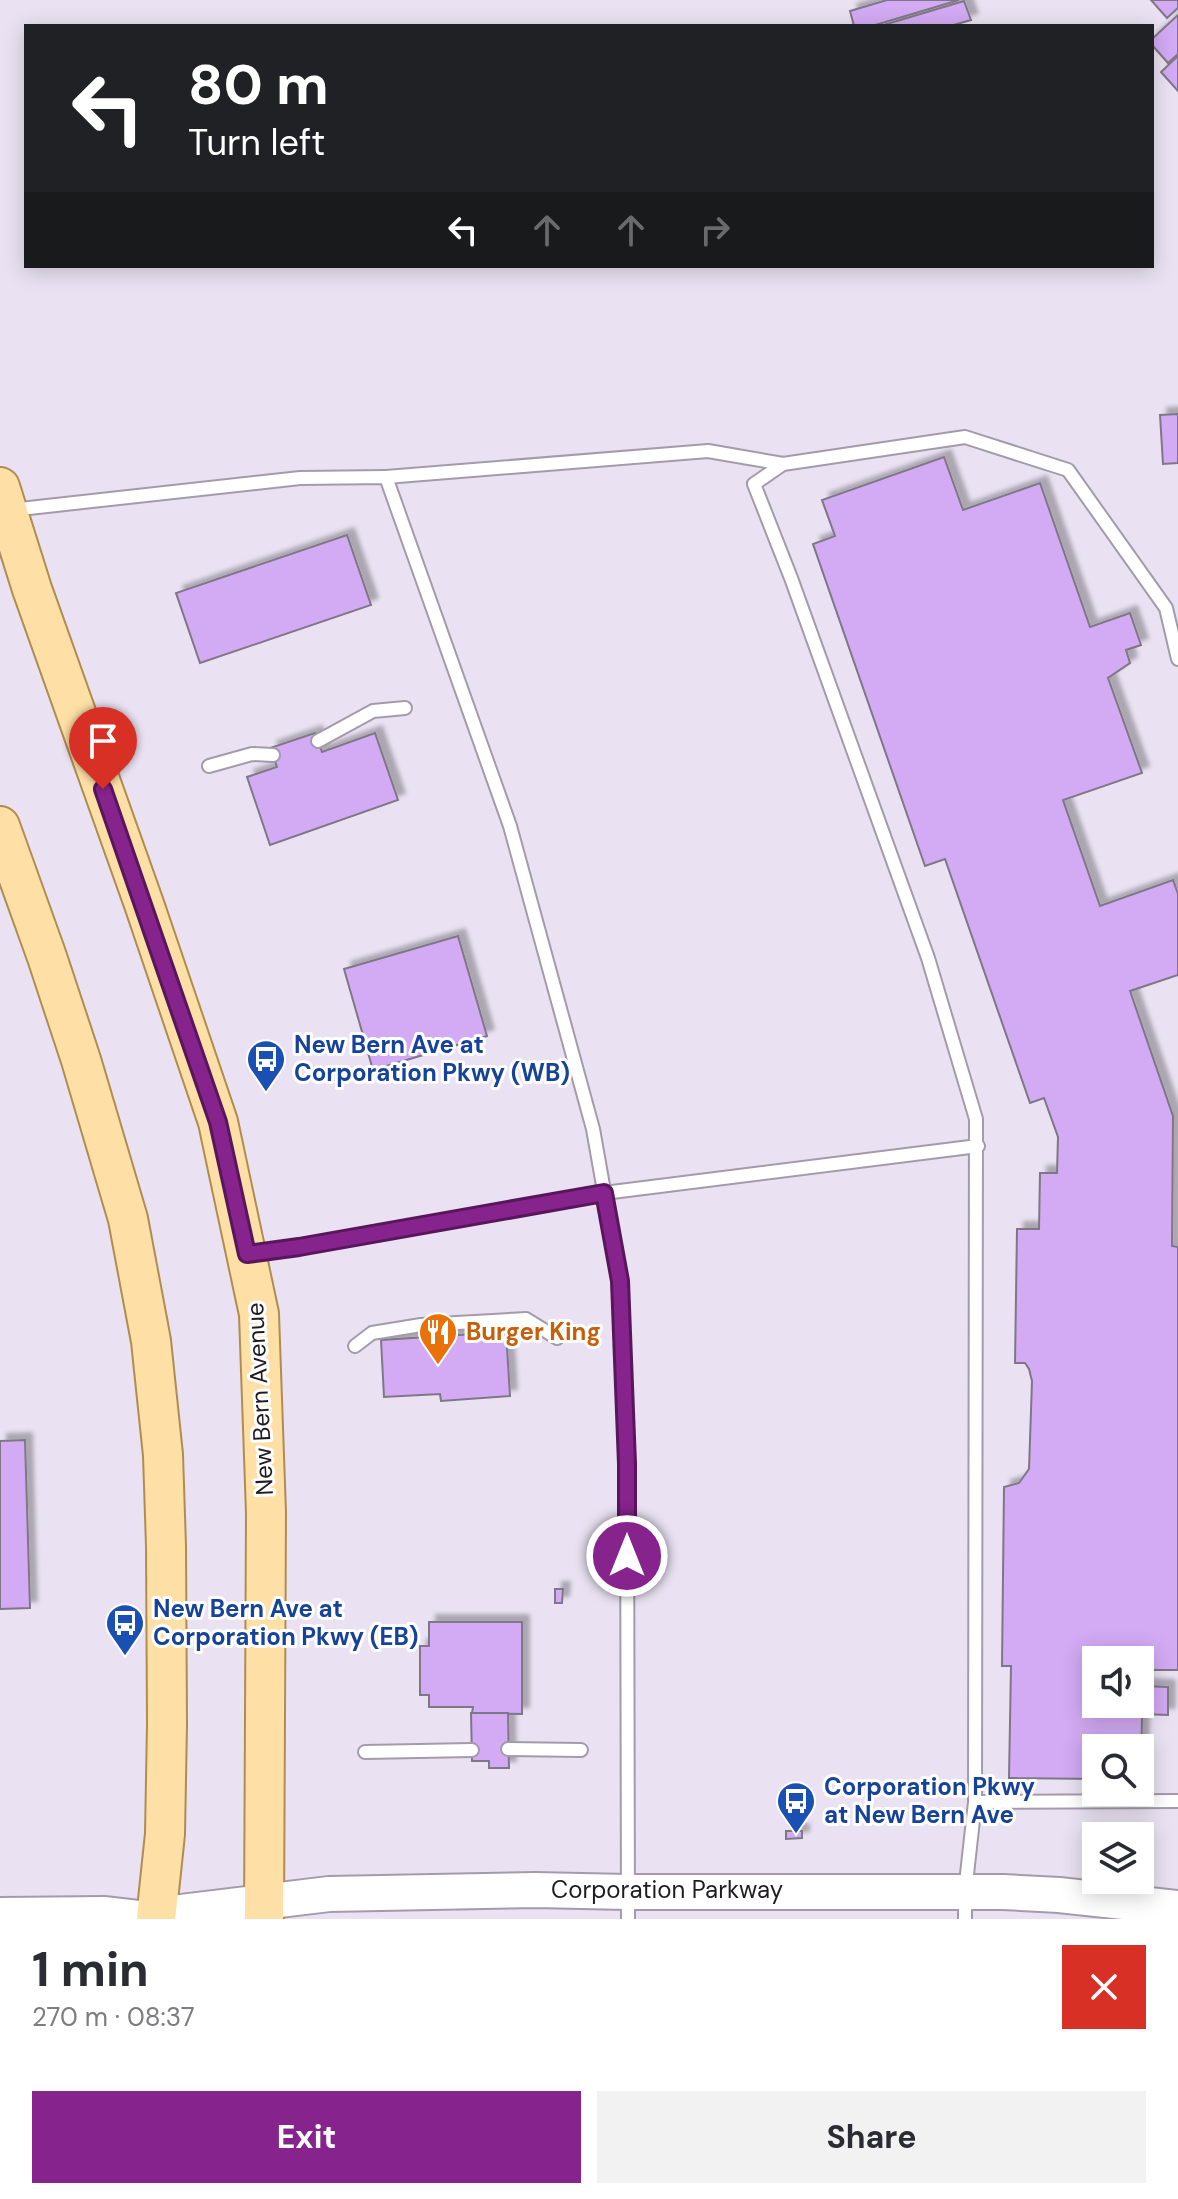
<!DOCTYPE html>
<meta charset="utf-8">
<style>
body{margin:0;font-family:"DM Sans",sans-serif;background:#f2f2f3;color:#2b2b33;height:100vh;display:flex;flex-direction:column;font-size:30px;white-space:nowrap}
*{box-sizing:border-box;margin:0}
p{font-size:26px;color:#7c7c81}
.icon{flex:none;width:44px;height:44px;fill:none;stroke:currentColor;stroke-width:2;stroke-linecap:round;stroke-linejoin:round}
.map{position:relative;height:1919px;overflow:hidden}
.sheet{display:flex;flex-direction:column;background:#fff;flex:1}
.sheet>*{flex:none}
.guide{position:absolute;left:24px;top:24px;width:1130px;height:244px;border-radius:0px;box-shadow:0 4px 20px #0003;background:#202124;color:#fff;overflow:hidden}
.buttons{position:absolute;left:1082px;top:1646px;display:grid;gap:16px}
.buttons a{display:grid;place-items:center;width:72px;height:72px;border-radius:0px;background:#fff;box-shadow:0 4px 20px #0003;font-size:40px}
.pin{position:absolute;display:grid;place-items:center;width:68px;height:68px;color:#fff;margin:-82px -34px;border-radius:50% 50% 50% 0;rotate:-45deg;box-shadow:0 0 8px #0007}
.pin .icon{rotate:45deg}
.me{position:absolute;width:88px;margin:-44px;rotate:0deg;stroke-linejoin:round;filter:drop-shadow(0 0 6px #0008)}
.turn{display:flex;align-items:center;gap:28px;height:168px;padding:0 32px;font-size:36px}
.turn .icon{width:104px;height:104px;stroke-width:2.5}
.turn b{display:block;font-size:56px;line-height:68px}
.lanes{display:flex;align-items:center;height:76px;padding:0 32px;background:#0003;justify-content:center;gap:40px;direction:ltr}
.lanes .off{opacity:.35}
.round{display:grid;place-items:center;flex:none;width:84px;height:84px;border-radius:0px;background:#f2f2f3}
.overview{display:flex;align-items:center;justify-content:space-between;height:136px;padding:0 32px}
h1{font-size:48px;font-weight:700;line-height:60px}
.action{display:flex;gap:16px;margin-top:auto;padding:16px 32px}
.action a{flex:1;height:92px;border-radius:0px;background:#87238c;color:#fff;font-size:32px;font-weight:700;line-height:92px;text-align:center}
.action a+a{background:#f2f2f3;color:#2b2b33}
.map>svg:first-child{display:block}
.building{fill:#d3aaf4;stroke:#7e7785;stroke-width:2;fill-rule:evenodd;filter:url(#shadow)}
.lines{fill:none;stroke-linecap:round;stroke-linejoin:round}
.lane-casing{stroke:#a39baa;stroke-width:16}
.street-casing{stroke:#a39baa;stroke-width:28}
.secondary-casing{stroke:#a39baa;stroke-width:38}
.primary-casing{stroke:#af8d51;stroke-width:42}
.lane{stroke:#fff;stroke-width:12}
.street{stroke:#fff;stroke-width:24}
.secondary{stroke:#fff;stroke-width:34}
.primary{stroke:#fedfa6;stroke-width:38}
.route-casing{stroke:#58175b;stroke-width:20}
.route{stroke:#87238c;stroke-width:14}
.labels{text-anchor:middle;stroke-width:6;stroke-linejoin:round;paint-order:stroke}
.transit-label{font-size:24px;font-weight:bold;fill:#164399;stroke:#fff;text-anchor:start}
.food-label{font-size:24px;font-weight:bold;fill:#c56008;stroke:#fff;text-anchor:start}
.street-label{font-size:24px;fill:#1e1b21;stroke:#fff}
</style>
<div class="map">
<svg width="1178" height="1919" viewBox="0 0 1178 1919">
<defs>
<filter id="shadow"><feDropShadow dx="7" dy="-7" stdDeviation="2" flood-color="#0004"/></filter>
</defs>
<rect width="100%" height="100%" fill="#eae2f2"/>
<g class="building">
<polygon points="887,0 959,0 872,26 854,26 850,11"/>
<polygon points="1151,0 1178,0 1178,8 1167,18"/>
<polygon points="964,1 971,20 950,26 880,26"/>
<polygon points="1178,15 1178,54 1168,63 1152,45 1152,39"/>
<polygon points="1178,56 1178,91 1161,72"/>
<polygon points="1178,414 1178,463 1163,464 1160,415"/>
<path d="M944,457L963,510L1040,483L1090,627L1130,613L1141,645L1126,650L1130,663L1108,678L1142,773L1063,800L1100,906L1173,880L1178,894V975L1130,991L1173,1116L1172,1246L1178,1247V1670H1144V1686L1168,1687V1715L1142,1714L1141,1779L1140,1748H1096V1779L1009,1778L1011,1666H1002L1004,1487L1019,1483L1029,1469L1032,1381L1029,1369L1025,1363H1015L1017,1229H1039L1040,1173H1057L1058,1137L1044,1098L1030,1103L945,859L925,866L813,544L835,536L822,500ZM1096,1660H1140V1704H1096Z"/>
<polygon points="347,535 371,605 200,663 176,593"/>
<polygon points="315,733 322,752 375,733 398,800 270,845 247,777 277,767 270,748"/>
<polygon points="458,936 487,1036 373,1070 344,969"/>
<polygon points="506,1332 510,1396 441,1401 440,1394 384,1397 381,1340"/>
<polygon points="25,1440 30,1608 0,1609 0,1441"/>
<polygon points="555,1589 563,1589 562,1603 555,1603"/>
<polygon points="429,1622 522,1622 522,1714 472,1713 473,1707 429,1707 429,1695 420,1695 420,1646 429,1646"/>
<polygon points="471,1713 508,1713 509,1768 489,1768 489,1761 472,1761"/>
<polygon points="786,1831 802,1831 802,1838 786,1839"/>
</g>
<g class="lines">
<defs>
<g id="lane">
<polyline points="386,477 708,451 783,464"/>
<polyline points="11,510 300,478 386,477 510,826 593,1129 620,1281 627,1464 628,1919"/>
<polyline points="318,741 373,711 405,708"/>
<polyline points="209,766 252,754 273,755"/>
<polyline points="249,1254 299,1247 604,1193 978,1146"/>
<polyline points="355,1346 372,1333 421,1325 526,1319 557,1338"/>
<polyline points="508,1749 581,1750"/>
<polyline points="365,1752 472,1750"/>
<polyline points="975,1802 976,1119 928,958 791,578 754,484 783,464 965,437 1068,470 1166,608 1178,659"/>
<polyline points="965,1919 965,1892 975,1802 1178,1801"/>
</g>
<polyline id="street" points="0,1910 104,1909 156,1915"/>
<polyline id="secondary" points="156,1915 329,1894 535,1890 628,1892 1003,1892 1059,1895 1178,1908"/>
<g id="primary">
<polyline points="0,487 32,589 144,904 218,1122 259,1314 266,1513 264,1919"/>
<polyline points="0,826 47,957 81,1060 128,1219 151,1341 163,1455 166,1546 167,1724 165,1834 156,1919"/>
</g>
</defs>
<use href="#lane" class="lane-casing"/>
<use href="#street" class="street-casing"/>
<use href="#secondary" class="secondary-casing"/>
<use href="#primary" class="primary-casing"/>
<use href="#lane" class="lane"/>
<use href="#street" class="street"/>
<use href="#secondary" class="secondary"/>
<use href="#primary" class="primary"/>
</g>
<g class="lines">
<defs>
<polyline id="route" points="103,789 218,1122 247,1254 299,1247 604,1193 620,1281 627,1464 627,1556"/>
</defs>
<use href="#route" class="route-casing"/>
<use href="#route" class="route"/>
</g>
<defs>
<symbol id="bus-pin" viewBox="-11 -11 22 30"><path d="M0 17L-7.5 6A9.5 9.5 0 1 1 7.5 6Z" fill="#1a4fb4" stroke="#fff"/><path d="M-5-6H5V4H4V6H2V4H-2V6H-4V4H-5ZM-3.5-4V0h7V-4ZM-3.5 1.2v1.5H-2V1.2ZM2 1.2v1.5H3.5V1.2Z" fill="#fff"/></symbol>
<symbol id="restaurant-pin" viewBox="-11 -11 22 30"><path d="M0 17L-7.5 6A9.5 9.5 0 1 1 7.5 6Z" fill="#e8710a" stroke="#fff"/><path d="M-5-6h1v4h1v-4h1v4h1v-4h1v5L-1.5 .5V6h-2V.5L-5-1ZM5-6V6H3V1.5H1.5Q1.5-4 5-6Z" fill="#fff"/></symbol>
</defs>
<g fill-rule="evenodd">
<use href="#bus-pin" x="244" y="1037" width="44" height="60"/>
<use href="#restaurant-pin" x="416" y="1310" width="44" height="60"/>
<use href="#bus-pin" x="103" y="1601" width="44" height="60"/>
<use href="#bus-pin" x="774" y="1779" width="44" height="60"/>
</g>
<g class="labels">
<g class="transit-label">
<text x="294" y="1053">New Bern Ave at<tspan x="294" dy="28">Corporation Pkwy (WB)</tspan></text>
<text x="153" y="1617">New Bern Ave at<tspan x="153" dy="28">Corporation Pkwy (EB)</tspan></text>
<text x="824" y="1795">Corporation Pkwy<tspan x="824" dy="28">at New Bern Ave</tspan></text>
</g>
<g class="food-label">
<text x="466" y="1340">Burger King</text>
</g>
<g class="street-label">
<text transform="translate(260 1399) rotate(-93)" y="8">New Bern Avenue</text>
<text x="667" y="1898">Corporation Parkway</text>
</g>
</g>
</svg>
<div class="buttons">
<a><svg class="icon" aria-label="sound" viewBox="0 0 24 24"><path d="M4 9h4l5-4v14l-5-4H4zM17 9q2 3 0 6"/></svg></a>
<a><svg class="icon" aria-label="search" viewBox="0 0 24 24"><circle cx="10" cy="10" r="6"/><path d="M15 15l6 6"/></svg></a>
<a><svg class="icon" aria-label="layers" viewBox="0 0 24 24"><path d="M12 4l9 5-9 5-9-5zM3 14l9 5 9-5"/></svg></a>
</div>
<div class="pin" style="left:103px;top:789px;background:#d93025"><svg class="icon" aria-label="arrive" viewBox="0 0 24 24"><path d="M6 21V4h12l-3 4 3 4H6"/></svg></div>
<svg class="me" style="left:627px;top:1556px" viewBox="-20 -20 40 40"><circle r="17" fill="#87238c" stroke="#fff" stroke-width="3"/><path d="M0-11L8 9 0 5-8 9z" fill="#fff"/></svg>
<div class="guide">
<div class="turn"><svg class="icon" aria-label="left" viewBox="0 0 24 24"><path d="M17 20v-9H6M10 6l-5 5 5 5"/></svg><div><b>80 m</b>Turn left</div></div>
<div class="lanes"><svg class="icon" aria-label="left" viewBox="0 0 24 24"><path d="M17 20v-9H6M10 6l-5 5 5 5"/></svg><svg class="icon off" aria-label="ahead" viewBox="0 0 24 24"><path d="M12 20V5M6 11l6-6 6 6"/></svg><svg class="icon off" aria-label="ahead" viewBox="0 0 24 24"><path d="M12 20V5M6 11l6-6 6 6"/></svg><svg class="icon off" aria-label="right" viewBox="0 0 24 24"><path d="M7 20v-9h11M14 6l5 5-5 5"/></svg></div>
</div>
</div>
<section class="sheet">
<div class="overview"><div><h1>1 min</h1><p>270 m · 08:37</p></div><a class="round" style="background:#d93025;color:#fff"><svg class="icon" aria-label="close" viewBox="0 0 24 24"><path d="M6 6l12 12M18 6L6 18"/></svg></a></div>
<div class="action"><a>Exit</a><a>Share</a></div>
</section>
